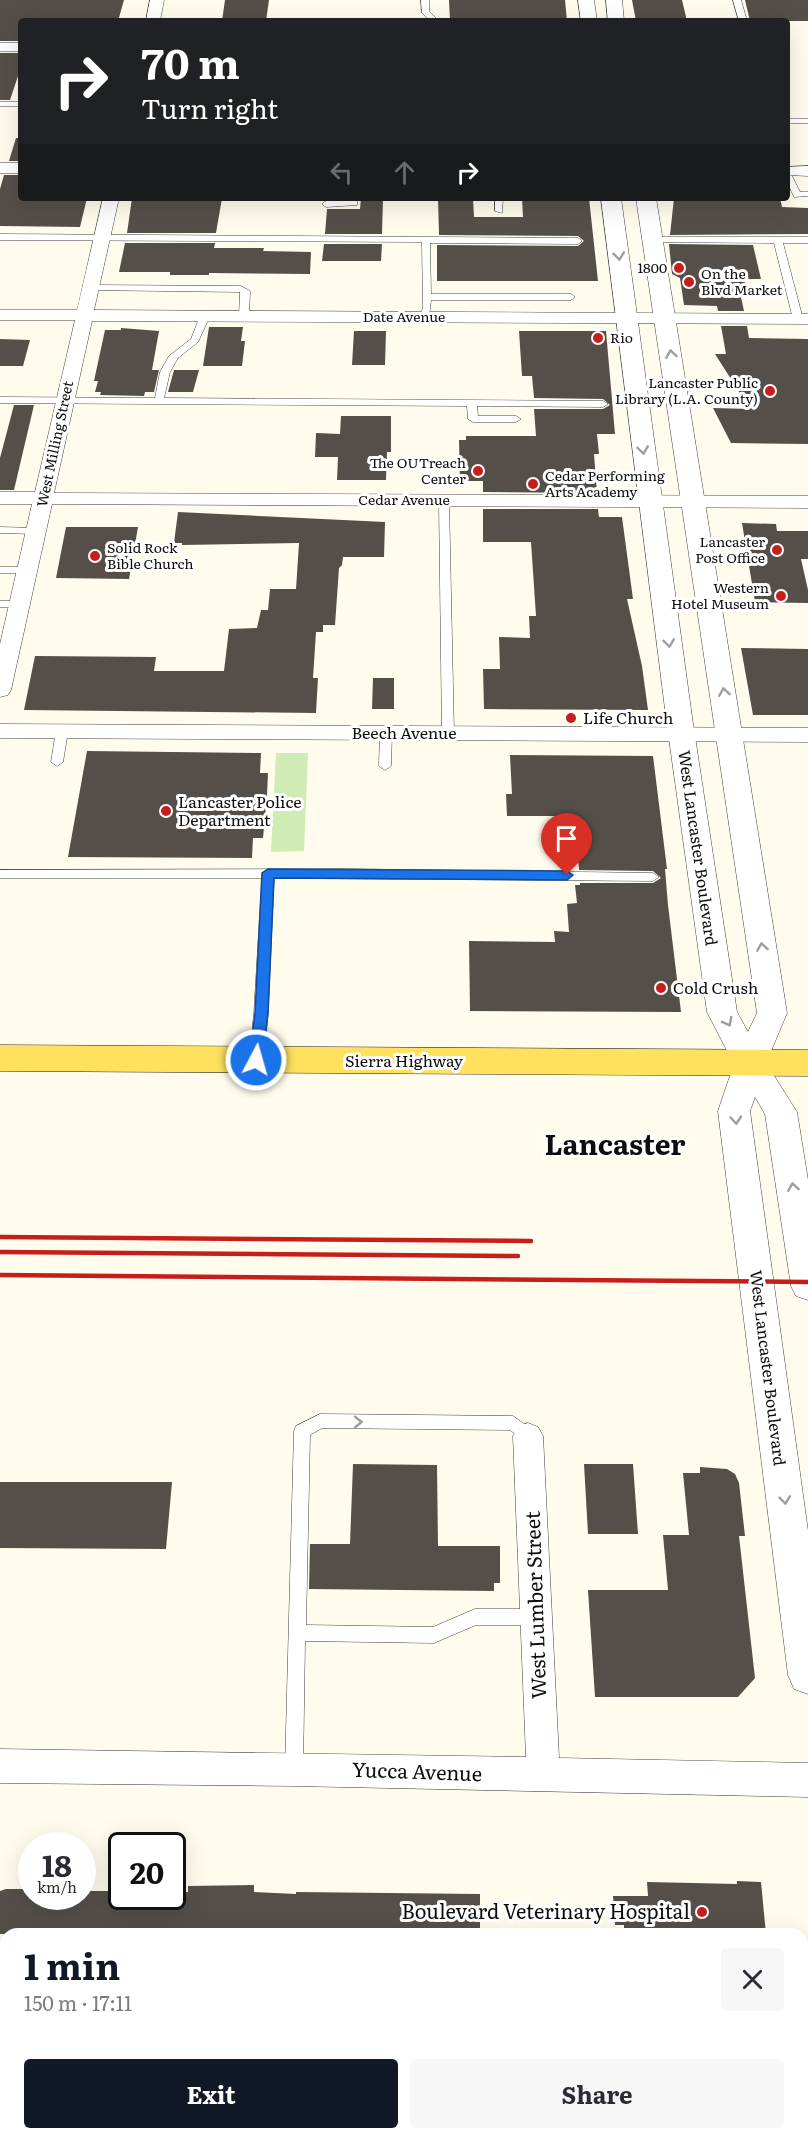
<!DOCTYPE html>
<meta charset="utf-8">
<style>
body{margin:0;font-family:Literata,serif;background:#f7f7f7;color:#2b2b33;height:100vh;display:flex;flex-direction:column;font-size:22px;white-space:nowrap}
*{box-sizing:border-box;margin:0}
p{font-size:20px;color:#7c7c81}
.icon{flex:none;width:33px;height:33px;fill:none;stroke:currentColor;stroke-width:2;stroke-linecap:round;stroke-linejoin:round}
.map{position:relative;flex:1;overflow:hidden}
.panel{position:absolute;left:0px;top:1928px;width:808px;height:212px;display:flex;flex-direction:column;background:#fff;border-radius:18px 18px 0 0;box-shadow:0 6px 24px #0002}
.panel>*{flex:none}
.hud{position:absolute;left:18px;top:18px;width:772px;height:183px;border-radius:6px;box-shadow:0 6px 24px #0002;background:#202124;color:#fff;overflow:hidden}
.speed{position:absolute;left:18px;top:1832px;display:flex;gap:12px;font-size:30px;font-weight:700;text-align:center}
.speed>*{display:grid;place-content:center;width:78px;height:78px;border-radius:50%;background:#fff;box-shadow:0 6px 24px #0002;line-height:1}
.speed small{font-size:15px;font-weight:400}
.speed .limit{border:3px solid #111;border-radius:9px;background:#fff;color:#111}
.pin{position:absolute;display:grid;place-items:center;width:51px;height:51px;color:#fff;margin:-62px -26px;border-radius:50% 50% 50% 0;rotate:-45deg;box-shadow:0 0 6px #0007}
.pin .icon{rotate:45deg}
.me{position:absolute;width:66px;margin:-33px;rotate:6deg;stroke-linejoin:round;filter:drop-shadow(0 0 4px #0008)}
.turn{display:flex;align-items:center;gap:21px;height:126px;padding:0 24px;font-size:27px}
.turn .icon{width:78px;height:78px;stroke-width:2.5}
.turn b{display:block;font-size:42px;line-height:51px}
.lanes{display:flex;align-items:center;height:57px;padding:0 24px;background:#0003;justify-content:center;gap:30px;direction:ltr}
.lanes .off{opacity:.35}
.round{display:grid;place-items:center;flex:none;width:63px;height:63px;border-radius:6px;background:#f7f7f7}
.head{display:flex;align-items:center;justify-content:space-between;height:102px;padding:0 24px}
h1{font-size:36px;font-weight:700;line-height:45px;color:#111827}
.button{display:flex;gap:12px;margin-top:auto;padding:12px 24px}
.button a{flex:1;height:69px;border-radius:6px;background:#111827;color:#fff;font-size:24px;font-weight:700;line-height:69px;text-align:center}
.button a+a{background:#f7f7f7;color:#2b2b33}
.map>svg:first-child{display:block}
.green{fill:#ceecb4}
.building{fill:#564f49}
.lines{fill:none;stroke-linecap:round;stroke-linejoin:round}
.service-casing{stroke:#404040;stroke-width:1}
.minor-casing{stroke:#404040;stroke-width:1}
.tertiary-casing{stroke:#404040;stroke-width:1}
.primary-casing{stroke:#1e1e1e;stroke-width:1}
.service{fill:#fff;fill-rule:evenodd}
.minor{fill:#fff;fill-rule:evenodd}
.tertiary{fill:#fff;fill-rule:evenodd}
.primary{fill:#ffe15d;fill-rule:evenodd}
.rail{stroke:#c61e1c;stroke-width:4.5}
.oneway{stroke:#9e9e9e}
.route{fill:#1a73e8;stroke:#114b97;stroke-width:1.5}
.poi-dot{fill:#c61e1c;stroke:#fff;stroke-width:2}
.labels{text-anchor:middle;stroke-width:6;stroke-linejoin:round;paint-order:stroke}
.far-poi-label{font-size:14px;fill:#0d0d0d;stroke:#fff;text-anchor:end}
.far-street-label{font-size:14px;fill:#0d0d0d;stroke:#fff}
.poi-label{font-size:16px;fill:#0d0d0d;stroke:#fff;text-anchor:start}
.street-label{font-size:16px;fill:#0d0d0d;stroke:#fff}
.near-street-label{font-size:20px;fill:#0d0d0d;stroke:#fff}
.near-poi-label{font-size:20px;fill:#0d0d0d;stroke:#fff;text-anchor:end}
.town-label{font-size:28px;font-weight:bold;fill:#0d0d0d;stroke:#fff}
</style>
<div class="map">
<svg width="808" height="2138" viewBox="0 0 808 2138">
<rect width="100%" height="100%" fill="#fffced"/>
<polygon class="green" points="276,753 308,753 304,851 271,852"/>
<g class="building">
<polygon points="0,0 124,0 118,21 21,21 21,41 0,41"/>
<polygon points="225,0 269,0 266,21 222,21"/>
<polygon points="449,0 565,0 567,21 450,21"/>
<polygon points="632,0 682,0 687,21 636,21"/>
<polygon points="745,0 808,0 808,21 750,21"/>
<polygon points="0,53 21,53 21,67 10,100 0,100"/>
<polygon points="16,138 21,138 21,161 9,161"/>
<polygon points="4,175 21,175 21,198 87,198 80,227 0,226 0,189"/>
<polygon points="132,198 222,198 216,233 127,233"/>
<polygon points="361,198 383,198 382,234 325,234 327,209 360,209"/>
<polygon points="438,198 473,198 474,217 523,217 522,198 589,198 598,281 437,281 437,245 578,246 584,241 578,236 439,235"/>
<polygon points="674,198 780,198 782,207 808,208 808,234 670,235"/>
<polygon points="125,243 215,243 214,248 264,248 263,251 311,252 310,274 209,273 209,275 170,275 170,272 119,272"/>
<polygon points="324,244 382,244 381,261 322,261"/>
<polygon points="669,244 753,245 761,279 744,279 748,297 741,297 744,311 718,311 717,306 684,305 680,278 672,274"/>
<polygon points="721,326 747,326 749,338 808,339 808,444 731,443 713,408 750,409 715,354 726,354"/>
<polygon points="209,327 243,327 241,341 245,341 242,366 203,366"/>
<polygon points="121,328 159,331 152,370 159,370 154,392 145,392 144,396 100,395 101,392 95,392 98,381 94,381 105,330 121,330"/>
<polygon points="354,331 386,331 385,365 352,365"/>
<polygon points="519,331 606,331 615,434 597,434 599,454 594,454 597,493 483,492 483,481 460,481 459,440 466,440 466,436 536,436 534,409 603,409 610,405 603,399 534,398 532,376 522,376"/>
<polygon points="0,339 30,340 23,366 0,366"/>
<polygon points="174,370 199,370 193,392 168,392"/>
<polygon points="14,405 34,405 14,490 0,490 0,458"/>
<polygon points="341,416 391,416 391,452 387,452 386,480 337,480 338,457 315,457 316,433 340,434"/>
<polygon points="483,509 598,509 599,517 622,517 633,599 627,599 642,666 648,710 484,709 483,669 500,669 499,637 530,638 529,616 536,616 531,542 483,542"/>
<polygon points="178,512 385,522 384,557 343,557 342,565 339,568 335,625 323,625 323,632 316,632 313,678 318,678 316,713 24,710 35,656 156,657 154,671 224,671 229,629 257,628 261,610 268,610 270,589 296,589 299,543 182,545 182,543 174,543"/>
<polygon points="742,523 776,524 777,531 808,531 808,559 801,559 808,590 808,603 755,602"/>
<polygon points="66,527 138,527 129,579 56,578"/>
<polygon points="741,648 808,649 808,715 753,715"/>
<polygon points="373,678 394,678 394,709 372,709"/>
<polygon points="87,751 261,753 260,773 268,773 267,795 263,838 253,838 252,858 68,857"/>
<polygon points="510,755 653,756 667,869 665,869 668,905 681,1012 470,1011 469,941 555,942 554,931 569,932 567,904 577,903 575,885 580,885 580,883 653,883 661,878 653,871 579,870 576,828 563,828 562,816 507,816 506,794 512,794"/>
<polygon points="353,1464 437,1465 438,1546 500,1546 500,1583 494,1583 494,1591 309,1589 310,1544 350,1544"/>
<polygon points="584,1464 633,1464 638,1534 588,1534"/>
<polygon points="700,1467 727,1469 735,1474 739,1483 745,1536 739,1536 755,1678 738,1697 595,1697 588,1590 668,1590 663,1535 689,1535 683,1473 700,1473"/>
<polygon points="0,1482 172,1482 166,1549 0,1548"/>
<polygon points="737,1881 761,1882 766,1934 624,1934 624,1925 615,1925 613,1896 648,1896 647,1882 737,1884"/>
<polygon points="254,1885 254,1892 296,1894 296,1892 480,1894 480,1934 0,1934 0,1891 6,1889 32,1889 32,1896 82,1896 82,1891 122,1891 122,1896 172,1896 172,1892 188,1892 188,1886"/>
</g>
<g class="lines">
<defs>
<g id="service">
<polygon points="421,0 429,0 429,11 439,21 431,21 422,13"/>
<polygon points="733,0 741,0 747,21 739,21"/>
<rect x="0" y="102" width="21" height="4"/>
<rect x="788" y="119" width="20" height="4"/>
<polygon points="788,174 792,176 800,192 808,192 808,196 794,197 788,184"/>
<polygon points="350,198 358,198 357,205 326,207 322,204 326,201 350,201"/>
<polygon points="495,198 503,198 502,213 495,211"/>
<polygon points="0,234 578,238 582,241 578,244 430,243 431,294 571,294 575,297 571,300 431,300 429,317 424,320 419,317 423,308 422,242 0,240"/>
<polygon points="653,237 808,237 808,243 783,243 803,319 798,322 793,319 774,243 650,242 649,240"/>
<polygon points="90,285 241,286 250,291 249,316 244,319 239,316 240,292 87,290 87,286"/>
<polygon points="205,313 210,316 198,342 178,358 170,372 164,398 603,401 608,404 603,407 477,406 478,416 516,416 521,419 516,422 473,422 468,419 467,406 0,403 0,397 155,398 160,372 169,356 191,339 200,316"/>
<polygon points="444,498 449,501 454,734 448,738 442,734 439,501"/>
<polygon points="0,527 36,528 41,531 36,534 0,533"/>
<polygon points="0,567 27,567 32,570 27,573 0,573"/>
<polygon points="0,601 20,601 25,604 20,607 0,607"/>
<polygon points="62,727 68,731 63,762 57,766 51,762 56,731"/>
<polygon points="386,729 392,733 391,766 385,770 379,766 380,733"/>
<polygon points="346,869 653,873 659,877 653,881 274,878 268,1013 263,1060 261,1064 251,1064 249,1060 254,1013 262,878 0,878 0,870"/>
<polygon points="320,1414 513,1416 534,1431 536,1436 534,1441 528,1443 510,1430 322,1428 310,1435 306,1625 433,1627 475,1609 537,1609 543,1611 545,1617 543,1623 537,1625 476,1625 434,1643 305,1641 303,1769 300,1775 294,1778 288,1775 285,1769 294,1431 296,1426"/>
</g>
<g id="minor">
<polygon points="150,0 164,0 160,21 146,21"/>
<rect x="0" y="43" width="21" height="8"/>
<rect x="0" y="163" width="21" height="10"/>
<polygon points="808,166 808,176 788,175 788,167"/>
<polygon points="103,198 119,198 94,310 808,314 808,324 92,321 54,493 808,496 808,508 52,504 11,690 8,695 0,697 0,644 32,504 0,504 0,492 35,492 75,320 0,320 0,310 77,310"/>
<polygon points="0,724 808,728 808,742 0,738"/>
<polygon points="528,1423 538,1427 543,1436 559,1758 808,1763 808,1797 294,1786 0,1783 0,1749 526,1757 513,1436 518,1427"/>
</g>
<g id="tertiary">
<polygon points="578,0 594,0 597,21 581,21"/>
<polygon points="606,0 622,0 624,21 608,21"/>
<polygon points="601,198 621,198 692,717 737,1012 748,1032 757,1013 636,198 656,198 787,1013 766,1063 797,1112 808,1180 808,1300 796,1296 791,1286 765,1114 755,1097 750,1111 808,1531 808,1694 794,1689 788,1675 718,1111 734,1064 707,1012 666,717"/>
</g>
<polygon id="primary" points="0,1045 808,1050 808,1076 0,1071"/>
</defs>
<use href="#service" class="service-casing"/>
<use href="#minor" class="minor-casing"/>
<use href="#tertiary" class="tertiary-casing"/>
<use href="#primary" class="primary-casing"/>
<use href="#service" class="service"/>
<use href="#minor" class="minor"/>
<use href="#tertiary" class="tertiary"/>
<use href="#primary" class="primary"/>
<g class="rail">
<polyline points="0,1237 531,1241"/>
<polyline points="0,1252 518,1256"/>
<polyline points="0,1275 808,1282"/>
</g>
</g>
<defs><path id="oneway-chevron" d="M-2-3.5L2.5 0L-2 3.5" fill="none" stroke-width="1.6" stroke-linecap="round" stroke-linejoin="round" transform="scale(1.5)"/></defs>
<g class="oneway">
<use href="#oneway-chevron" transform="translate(619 256) rotate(83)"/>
<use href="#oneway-chevron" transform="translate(671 354) rotate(-99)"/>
<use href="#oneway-chevron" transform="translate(643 450) rotate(82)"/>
<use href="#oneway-chevron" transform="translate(669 643) rotate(83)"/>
<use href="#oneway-chevron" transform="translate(724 692) rotate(-99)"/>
<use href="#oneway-chevron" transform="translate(762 947) rotate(-99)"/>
<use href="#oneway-chevron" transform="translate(728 1022) rotate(62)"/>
<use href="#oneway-chevron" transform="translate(736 1120) rotate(85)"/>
<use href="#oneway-chevron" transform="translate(793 1187) rotate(-99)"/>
<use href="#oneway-chevron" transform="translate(358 1422)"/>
<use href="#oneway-chevron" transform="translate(785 1500) rotate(83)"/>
</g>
<polygon class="route" points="268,869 567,871 573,875 567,880 274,878 268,1013 263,1060 256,1066 249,1060 255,1013 262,873"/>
<g class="poi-dot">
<circle cx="679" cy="268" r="6"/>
<circle cx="689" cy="282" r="6"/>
<circle cx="598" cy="338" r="6"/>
<circle cx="770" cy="391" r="6"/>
<circle cx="478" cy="471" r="6"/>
<circle cx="533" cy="484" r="6"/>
<circle cx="777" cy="550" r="6"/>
<circle cx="95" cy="556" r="6"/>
<circle cx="781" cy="596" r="6"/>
<circle cx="571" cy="718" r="6"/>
<circle cx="166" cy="811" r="6"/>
<circle cx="661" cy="988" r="6"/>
<circle cx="702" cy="1912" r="6"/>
</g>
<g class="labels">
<g class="far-poi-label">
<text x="667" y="273">1800</text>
<text x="701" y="279" text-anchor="start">On the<tspan x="701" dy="16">Blvd Market</tspan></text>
<text x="610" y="343" text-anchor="start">Rio</text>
<text x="758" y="388">Lancaster Public<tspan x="758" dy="16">Library (L.A. County)</tspan></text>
<text x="466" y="468">The OUTreach<tspan x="466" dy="16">Center</tspan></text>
<text x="545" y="481" text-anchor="start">Cedar Performing<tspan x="545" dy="16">Arts Academy</tspan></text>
<text x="765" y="547">Lancaster<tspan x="765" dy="16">Post Office</tspan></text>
<text x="107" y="553" text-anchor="start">Solid Rock<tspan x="107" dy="16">Bible Church</tspan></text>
<text x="769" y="593">Western<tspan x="769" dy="16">Hotel Museum</tspan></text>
</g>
<g class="far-street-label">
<text x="404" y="322">Date Avenue</text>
<text transform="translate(55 444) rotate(-78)" y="5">West Milling Street</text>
<text x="404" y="505">Cedar Avenue</text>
</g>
<g class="poi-label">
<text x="583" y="724">Life Church</text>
<text x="178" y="808">Lancaster Police<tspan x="178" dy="18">Department</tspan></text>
<text x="673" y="994">Cold Crush</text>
</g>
<g class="street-label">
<text x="404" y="739">Beech Avenue</text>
<text transform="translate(698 848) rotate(82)" y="6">West Lancaster Boulevard</text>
<text x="404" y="1067">Sierra Highway</text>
<text transform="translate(768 1368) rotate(83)" y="6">West Lancaster Boulevard</text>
</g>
<g class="near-street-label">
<text transform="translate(536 1605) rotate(-92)" y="7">West Lumber Street</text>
<text transform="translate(417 1772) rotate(2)" y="7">Yucca Avenue</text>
</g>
<g class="near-poi-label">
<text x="690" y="1919">Boulevard Veterinary Hospital</text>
</g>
<g class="town-label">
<text x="615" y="1155">Lancaster</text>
</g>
</g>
</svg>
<div class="speed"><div>18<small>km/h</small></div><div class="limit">20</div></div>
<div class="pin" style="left:567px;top:875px;background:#d93025"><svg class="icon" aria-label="arrive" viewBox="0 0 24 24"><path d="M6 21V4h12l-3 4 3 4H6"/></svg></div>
<svg class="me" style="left:256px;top:1060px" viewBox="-20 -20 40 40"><circle r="17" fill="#1a73e8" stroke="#fff" stroke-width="3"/><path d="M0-11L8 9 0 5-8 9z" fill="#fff"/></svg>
<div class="hud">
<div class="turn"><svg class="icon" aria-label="right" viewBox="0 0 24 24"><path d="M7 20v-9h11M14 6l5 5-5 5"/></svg><div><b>70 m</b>Turn right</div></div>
<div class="lanes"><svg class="icon off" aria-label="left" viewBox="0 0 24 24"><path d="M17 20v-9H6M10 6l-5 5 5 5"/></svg><svg class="icon off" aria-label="ahead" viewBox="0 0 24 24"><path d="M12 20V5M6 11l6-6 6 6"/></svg><svg class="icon" aria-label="right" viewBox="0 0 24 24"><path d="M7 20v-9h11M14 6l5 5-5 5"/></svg></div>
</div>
<section class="panel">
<div class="head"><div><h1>1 min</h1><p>150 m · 17:11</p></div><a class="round"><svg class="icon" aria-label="close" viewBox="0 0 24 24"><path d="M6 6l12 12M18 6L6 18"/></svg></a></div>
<div class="button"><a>Exit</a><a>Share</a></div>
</section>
</div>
